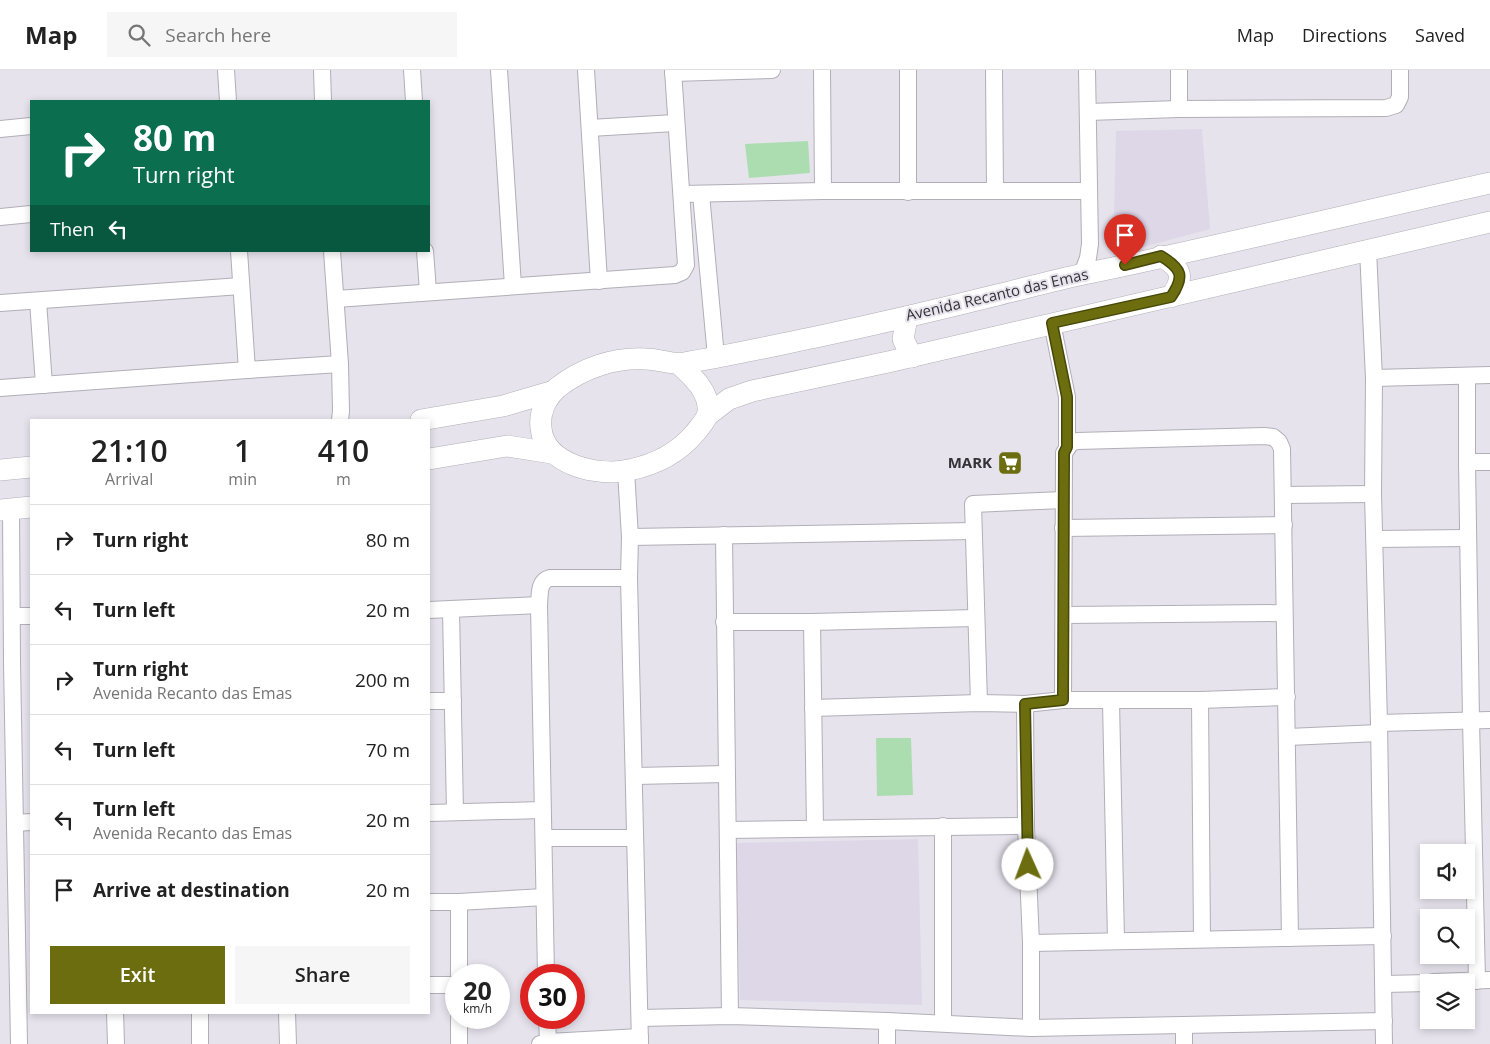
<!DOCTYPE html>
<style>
body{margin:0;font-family:"Open Sans",sans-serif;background:#f6f6f6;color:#222;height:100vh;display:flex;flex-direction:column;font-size:19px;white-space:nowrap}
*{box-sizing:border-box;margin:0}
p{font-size:16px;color:#767676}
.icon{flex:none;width:28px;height:28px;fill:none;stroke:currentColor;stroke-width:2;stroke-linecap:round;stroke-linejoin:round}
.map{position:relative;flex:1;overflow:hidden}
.drawer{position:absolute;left:30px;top:349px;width:400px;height:595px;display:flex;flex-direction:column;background:#fff;border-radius:0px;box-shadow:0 2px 8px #0003}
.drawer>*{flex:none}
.hud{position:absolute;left:30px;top:30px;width:400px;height:152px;border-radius:0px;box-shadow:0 2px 8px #0003;background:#0b6e4f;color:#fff;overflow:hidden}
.fabs{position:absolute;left:1420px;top:774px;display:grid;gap:10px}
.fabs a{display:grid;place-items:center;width:55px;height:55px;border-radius:0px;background:#fff;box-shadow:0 2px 8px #0003;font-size:25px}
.speed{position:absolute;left:445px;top:894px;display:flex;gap:10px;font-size:25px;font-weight:700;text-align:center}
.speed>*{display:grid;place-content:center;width:65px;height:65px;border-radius:50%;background:#fff;box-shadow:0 2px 8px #0003;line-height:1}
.speed small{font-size:12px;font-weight:400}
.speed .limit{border:8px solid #d22;background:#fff;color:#111}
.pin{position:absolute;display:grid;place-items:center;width:42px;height:42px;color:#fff;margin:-51px -21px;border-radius:50% 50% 50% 0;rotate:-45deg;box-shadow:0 0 5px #0007}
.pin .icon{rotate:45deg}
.me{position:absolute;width:55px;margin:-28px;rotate:358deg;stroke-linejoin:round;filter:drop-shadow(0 0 4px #0008)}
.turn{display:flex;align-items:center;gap:18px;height:105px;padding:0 20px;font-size:22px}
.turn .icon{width:65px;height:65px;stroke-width:2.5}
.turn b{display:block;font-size:35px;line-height:42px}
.then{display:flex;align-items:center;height:48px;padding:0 20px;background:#0003;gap:10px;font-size:19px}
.eta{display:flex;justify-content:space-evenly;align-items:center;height:85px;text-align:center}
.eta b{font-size:30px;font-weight:600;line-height:35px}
.cta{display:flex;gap:10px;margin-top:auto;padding:10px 20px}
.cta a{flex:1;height:58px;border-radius:0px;background:#6b6d0e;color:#fff;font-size:20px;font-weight:600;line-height:58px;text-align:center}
.cta a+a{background:#f6f6f6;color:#222}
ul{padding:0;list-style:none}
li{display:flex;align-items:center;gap:15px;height:70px;padding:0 20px;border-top:1px solid #e0e0e0}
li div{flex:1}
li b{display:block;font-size:19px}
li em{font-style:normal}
header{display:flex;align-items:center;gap:30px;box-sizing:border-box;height:70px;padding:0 25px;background:#fff;border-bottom:1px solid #e0e0e0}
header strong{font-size:24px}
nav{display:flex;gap:28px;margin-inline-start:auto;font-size:18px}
.search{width:350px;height:45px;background:#f6f6f6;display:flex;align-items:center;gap:12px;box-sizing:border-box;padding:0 18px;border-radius:0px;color:#767676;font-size:19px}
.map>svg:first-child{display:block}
.built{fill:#ddd7e8}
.green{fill:#acddb0}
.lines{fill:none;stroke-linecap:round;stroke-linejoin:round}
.minor-casing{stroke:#b1aeb7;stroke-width:18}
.major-casing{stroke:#b1aeb7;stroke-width:22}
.minor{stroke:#fff;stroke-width:16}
.major{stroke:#fff;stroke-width:21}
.route-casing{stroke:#464709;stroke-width:12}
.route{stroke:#6b6d0e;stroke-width:9}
.labels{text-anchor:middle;stroke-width:4;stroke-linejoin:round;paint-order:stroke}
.street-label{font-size:15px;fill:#343337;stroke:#e6e3ed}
.poi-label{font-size:15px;font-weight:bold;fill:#343337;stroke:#e6e3ed;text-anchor:end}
</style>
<header>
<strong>Map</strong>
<div class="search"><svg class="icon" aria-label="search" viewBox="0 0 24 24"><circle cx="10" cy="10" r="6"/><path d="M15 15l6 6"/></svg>Search here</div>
<nav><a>Map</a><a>Directions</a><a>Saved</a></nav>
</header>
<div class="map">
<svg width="1490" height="974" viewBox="0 0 1490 974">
<rect width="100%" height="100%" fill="#e6e3ed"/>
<g class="built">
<polygon points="1202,59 1210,159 1113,185 1116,61"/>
<polygon points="918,769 922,935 740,930 736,773"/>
</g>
<g class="green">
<polygon points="808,71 810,103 749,108 745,74"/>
<polygon points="876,668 911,668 913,725 877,726"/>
</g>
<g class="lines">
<defs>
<g id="minor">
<polyline points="226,0 228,31"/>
<polyline points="322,0 323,31"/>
<polyline points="412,0 414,31"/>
<polyline points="499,0 513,216"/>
<polyline points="586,0 599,211"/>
<polyline points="822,0 823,121"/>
<polyline points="908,0 908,122"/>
<polyline points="994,0 995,121"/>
<polyline points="1179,0 1179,39"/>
<polyline points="673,3 772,0"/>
<polyline points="1088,42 1179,39 1386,38 1396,35 1400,27 1400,0"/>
<polyline points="590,58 675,53"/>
<polyline points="0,59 31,56"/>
<polyline points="682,124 823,121 1088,121"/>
<polyline points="701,124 716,287"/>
<polyline points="0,147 31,144"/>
<polyline points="1368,180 1374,308 1373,424 1379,653 1384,974"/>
<polyline points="239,181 247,300 340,294"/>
<polyline points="332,181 340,294 341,341 340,350"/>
<polyline points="425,181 428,221"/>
<polyline points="1082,204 1088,188 1090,174 1087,0"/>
<polyline points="336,229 675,205 682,202 686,195 673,0"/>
<polyline points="38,231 44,315"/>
<polyline points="0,233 241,216"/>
<polyline points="1052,253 1067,327 1067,377"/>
<polyline points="1467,306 1467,392"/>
<polyline points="1374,308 1490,305"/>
<polyline points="0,318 247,300"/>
<polyline points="626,401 630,467 629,508 640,974"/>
<polyline points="1284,425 1373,424"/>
<polyline points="11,439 12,592 19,974"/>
<polyline points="1063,458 1284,455"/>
<polyline points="724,465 730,946"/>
<polyline points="630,467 973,461"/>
<polyline points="1375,469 1468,468"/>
<polyline points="429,540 539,535"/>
<polyline points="451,540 455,742"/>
<polyline points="1065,545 1284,543"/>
<polyline points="12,546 31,546"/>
<polyline points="724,552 812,552 976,548"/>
<polyline points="812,552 815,758"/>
<polyline points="1063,630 1064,383 1071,373 1077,371 1264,366 1273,367 1279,372 1282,379 1290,868"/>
<polyline points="1200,630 1202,869"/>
<polyline points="429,631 453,631"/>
<polyline points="1111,631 1116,871"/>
<polyline points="979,633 973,434 1063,430"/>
<polyline points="1025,634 1026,756 1031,873 1031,958"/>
<polyline points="813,638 979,633 1025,634 1063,630 1200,630 1287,627"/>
<polyline points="1379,653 1490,650"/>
<polyline points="1288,667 1379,663"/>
<polyline points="635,706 726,704"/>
<polyline points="429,743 542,740"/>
<polyline points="15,753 31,752"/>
<polyline points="728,760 1026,756"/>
<polyline points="544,768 635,768"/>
<polyline points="429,832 459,832 544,827"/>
<polyline points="459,832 459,905"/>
<polyline points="1031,873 1383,866"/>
<path d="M546,905L539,535C540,525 538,511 550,508H629"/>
<polyline points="1477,911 1471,650 1467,392 1490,392"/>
<polyline points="1433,912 1490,910"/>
<polyline points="1384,914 1429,913"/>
<polyline points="429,915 456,915"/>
<polyline points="115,942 116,974"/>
<polyline points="200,942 200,974"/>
<polyline points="287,942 288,974"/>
<polyline points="547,948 548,972"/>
<polyline points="640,948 730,946 887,951 1031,958 1384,951"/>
<polyline points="943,953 943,756"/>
<polyline points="1184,956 1184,974"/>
<polyline points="459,974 459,948"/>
<polyline points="540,974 548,972 640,967"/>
<polyline points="887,974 887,951"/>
</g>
<g id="major">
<path d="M1161,186C1182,199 1185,206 1171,227"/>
<polyline points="907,247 903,269 912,287"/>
<path d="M679,294C692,306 710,322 708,342C707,349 700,357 695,363C678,383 654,395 629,400C599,407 544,395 541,358C539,343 546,328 557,318C582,298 615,287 646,289C659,289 672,295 684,293C728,286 772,276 816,267C877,254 937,240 997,225C1026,218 1055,210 1084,204C1220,176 1355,143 1490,113"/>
<polyline points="708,345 729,329 752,321 888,292 1490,152"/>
<polyline points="421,350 503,336 554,321"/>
<polyline points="429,389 507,376 552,383"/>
<polyline points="0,400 31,397"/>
<polyline points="0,440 31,437"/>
</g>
</defs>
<use href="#minor" class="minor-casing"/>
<use href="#major" class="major-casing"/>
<use href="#minor" class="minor"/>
<use href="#major" class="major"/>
</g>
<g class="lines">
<defs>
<path id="route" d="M1028,795L1025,634L1063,630L1064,383L1067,377V327L1052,253L1171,227C1185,206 1182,199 1161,186L1125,195"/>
</defs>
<use href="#route" class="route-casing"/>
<use href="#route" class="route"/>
</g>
<defs>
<symbol id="supermarket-square" viewBox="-11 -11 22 22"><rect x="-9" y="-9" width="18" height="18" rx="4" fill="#6b6d0e" stroke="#e6e3ed"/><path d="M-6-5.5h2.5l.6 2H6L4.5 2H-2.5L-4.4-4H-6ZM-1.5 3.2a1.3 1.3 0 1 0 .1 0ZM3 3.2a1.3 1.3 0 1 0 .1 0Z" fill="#fff"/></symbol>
</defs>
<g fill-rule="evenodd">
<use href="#supermarket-square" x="996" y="379" width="28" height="28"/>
</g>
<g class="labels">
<g class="street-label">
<text transform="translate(997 225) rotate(-13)" y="5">Avenida Recanto das Emas</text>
</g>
<g class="poi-label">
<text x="992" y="398">MARK</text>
</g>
</g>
</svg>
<div class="fabs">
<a><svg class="icon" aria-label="sound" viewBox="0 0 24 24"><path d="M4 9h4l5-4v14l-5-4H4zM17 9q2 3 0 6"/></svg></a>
<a><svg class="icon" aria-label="search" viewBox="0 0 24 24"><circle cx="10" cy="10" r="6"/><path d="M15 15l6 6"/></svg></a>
<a><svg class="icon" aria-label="layers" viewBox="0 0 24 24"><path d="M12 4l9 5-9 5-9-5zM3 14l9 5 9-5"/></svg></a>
</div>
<div class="speed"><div>20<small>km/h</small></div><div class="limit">30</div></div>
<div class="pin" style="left:1125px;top:195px;background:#d93025"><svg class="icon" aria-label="arrive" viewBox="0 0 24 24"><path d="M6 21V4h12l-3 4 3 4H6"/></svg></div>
<svg class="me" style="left:1028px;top:795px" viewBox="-20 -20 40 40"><circle r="19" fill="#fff"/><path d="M0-13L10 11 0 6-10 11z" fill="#6b6d0e"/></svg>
<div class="hud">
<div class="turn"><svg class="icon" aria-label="right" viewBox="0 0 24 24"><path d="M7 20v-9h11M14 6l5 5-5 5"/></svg><div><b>80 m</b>Turn right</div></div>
<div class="then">Then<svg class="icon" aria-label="left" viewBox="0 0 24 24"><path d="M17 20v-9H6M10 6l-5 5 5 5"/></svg></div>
</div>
<section class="drawer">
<div class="eta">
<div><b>21:10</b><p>Arrival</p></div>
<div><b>1</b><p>min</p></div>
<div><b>410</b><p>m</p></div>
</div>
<ul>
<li><svg class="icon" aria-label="right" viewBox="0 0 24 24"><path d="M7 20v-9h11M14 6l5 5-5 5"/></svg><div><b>Turn right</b></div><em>80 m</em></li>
<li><svg class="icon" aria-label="left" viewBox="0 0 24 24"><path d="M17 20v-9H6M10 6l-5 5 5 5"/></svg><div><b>Turn left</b></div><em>20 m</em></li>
<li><svg class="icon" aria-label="right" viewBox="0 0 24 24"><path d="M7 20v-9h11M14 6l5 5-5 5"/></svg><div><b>Turn right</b><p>Avenida Recanto das Emas</p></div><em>200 m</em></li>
<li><svg class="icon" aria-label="left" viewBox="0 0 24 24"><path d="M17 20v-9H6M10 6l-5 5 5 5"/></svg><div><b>Turn left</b></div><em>70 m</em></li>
<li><svg class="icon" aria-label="left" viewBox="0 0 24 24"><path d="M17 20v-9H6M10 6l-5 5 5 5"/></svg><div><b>Turn left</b><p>Avenida Recanto das Emas</p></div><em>20 m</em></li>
<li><svg class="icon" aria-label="arrive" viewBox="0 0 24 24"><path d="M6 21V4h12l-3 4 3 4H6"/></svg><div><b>Arrive at destination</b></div><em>20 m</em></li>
</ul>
<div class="cta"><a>Exit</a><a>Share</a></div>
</section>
</div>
